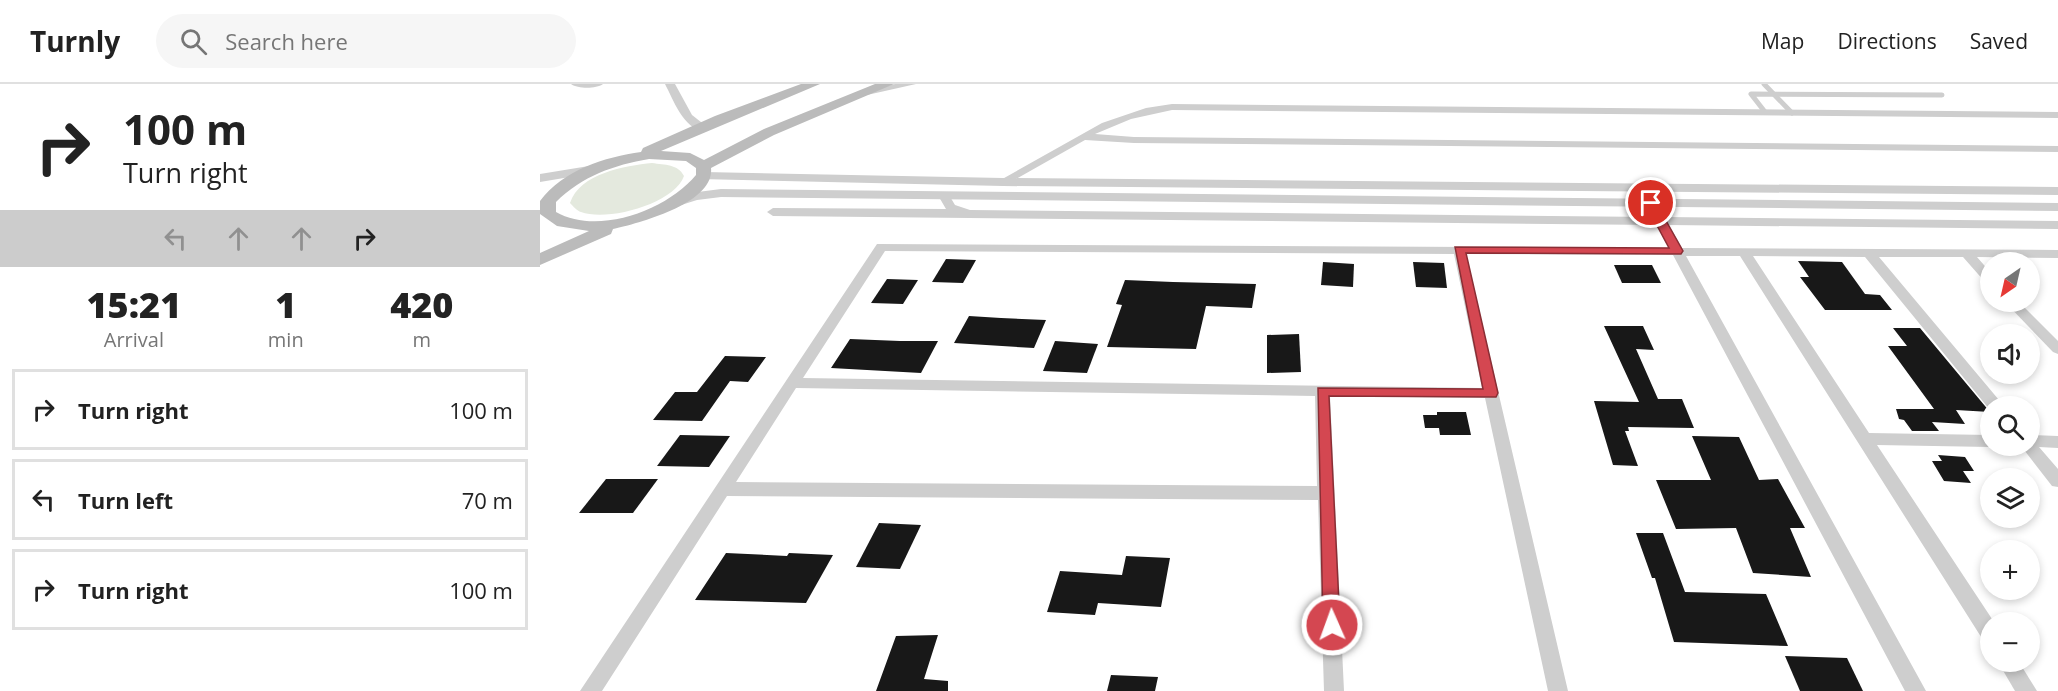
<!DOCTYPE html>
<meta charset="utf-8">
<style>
body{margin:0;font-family:"Open Sans",sans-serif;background:#f6f6f6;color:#222;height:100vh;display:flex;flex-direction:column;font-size:22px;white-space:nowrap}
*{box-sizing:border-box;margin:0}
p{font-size:20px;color:#767676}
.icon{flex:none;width:33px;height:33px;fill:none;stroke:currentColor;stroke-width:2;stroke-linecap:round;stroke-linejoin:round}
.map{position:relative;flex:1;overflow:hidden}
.side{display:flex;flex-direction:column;background:#fff;width:540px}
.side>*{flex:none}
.guide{background:#fff;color:#222;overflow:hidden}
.needle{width:39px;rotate:214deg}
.fabs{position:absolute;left:1440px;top:168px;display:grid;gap:12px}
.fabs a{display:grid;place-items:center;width:60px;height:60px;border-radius:50%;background:#fff;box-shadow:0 3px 9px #0003;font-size:30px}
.pin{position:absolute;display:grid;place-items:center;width:51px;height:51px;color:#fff;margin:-26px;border:3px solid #fff;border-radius:50%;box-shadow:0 2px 6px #0007}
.me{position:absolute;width:66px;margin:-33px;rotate:358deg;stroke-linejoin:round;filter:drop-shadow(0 0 4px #0008)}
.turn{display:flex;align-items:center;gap:21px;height:126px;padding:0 24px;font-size:27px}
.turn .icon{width:78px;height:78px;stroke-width:2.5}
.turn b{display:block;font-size:42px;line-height:51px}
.lanes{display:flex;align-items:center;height:57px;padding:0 24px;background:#0003;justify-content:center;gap:30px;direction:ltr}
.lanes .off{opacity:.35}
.eta{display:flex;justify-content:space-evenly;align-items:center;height:102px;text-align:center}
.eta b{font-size:36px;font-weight:800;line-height:42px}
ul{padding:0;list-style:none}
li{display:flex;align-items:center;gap:18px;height:81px;margin:0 12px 9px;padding:0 12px;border:3px solid #e0e0e0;border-radius:0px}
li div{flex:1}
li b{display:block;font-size:22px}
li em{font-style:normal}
header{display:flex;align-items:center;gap:36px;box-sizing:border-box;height:84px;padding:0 30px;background:#fff;border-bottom:2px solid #e0e0e0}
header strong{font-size:28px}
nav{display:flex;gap:33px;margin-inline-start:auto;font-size:21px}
.search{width:420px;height:54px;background:#f6f6f6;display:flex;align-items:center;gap:15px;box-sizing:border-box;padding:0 21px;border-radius:33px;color:#767676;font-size:22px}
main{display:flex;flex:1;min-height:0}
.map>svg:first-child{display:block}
.green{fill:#e4e9de}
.building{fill:#181818}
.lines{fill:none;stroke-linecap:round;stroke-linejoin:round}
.service{stroke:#cecece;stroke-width:5}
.minor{fill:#cecece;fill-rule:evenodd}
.tertiary{fill:#cecece;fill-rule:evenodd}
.secondary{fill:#bbb;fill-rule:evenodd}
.route{fill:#d44751;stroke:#8a2e35;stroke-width:1.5}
</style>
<header>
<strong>Turnly</strong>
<div class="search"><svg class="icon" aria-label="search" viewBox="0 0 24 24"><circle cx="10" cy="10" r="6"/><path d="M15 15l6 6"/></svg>Search here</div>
<nav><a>Map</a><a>Directions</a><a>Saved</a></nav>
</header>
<main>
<section class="side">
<div class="guide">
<div class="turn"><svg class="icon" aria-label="right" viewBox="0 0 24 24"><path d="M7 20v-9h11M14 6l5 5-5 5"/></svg><div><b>100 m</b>Turn right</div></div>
<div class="lanes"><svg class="icon off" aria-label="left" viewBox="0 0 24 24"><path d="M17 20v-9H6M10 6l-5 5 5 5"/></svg><svg class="icon off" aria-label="ahead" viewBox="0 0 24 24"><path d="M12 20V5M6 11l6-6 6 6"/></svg><svg class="icon off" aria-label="ahead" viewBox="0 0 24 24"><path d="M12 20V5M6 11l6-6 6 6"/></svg><svg class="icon" aria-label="right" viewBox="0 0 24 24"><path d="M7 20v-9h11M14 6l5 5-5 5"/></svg></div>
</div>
<div class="eta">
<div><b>15:21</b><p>Arrival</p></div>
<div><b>1</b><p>min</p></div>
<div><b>420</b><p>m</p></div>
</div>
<ul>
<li><svg class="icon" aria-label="right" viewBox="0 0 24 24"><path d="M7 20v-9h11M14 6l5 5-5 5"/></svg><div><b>Turn right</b></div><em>100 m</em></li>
<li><svg class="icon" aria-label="left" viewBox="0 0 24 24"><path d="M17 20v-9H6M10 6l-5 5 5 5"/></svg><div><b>Turn left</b></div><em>70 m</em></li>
<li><svg class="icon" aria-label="right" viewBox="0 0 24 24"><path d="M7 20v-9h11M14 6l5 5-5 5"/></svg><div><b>Turn right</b></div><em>100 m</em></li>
</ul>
</section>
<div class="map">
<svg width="1518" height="607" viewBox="0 0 1518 607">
<rect width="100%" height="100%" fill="#fff"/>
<path class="green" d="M112,79C125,81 138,80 144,92C134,120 67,138 41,128C37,127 33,122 30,119C40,89 85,82 112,79Z"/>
<g class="building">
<polygon points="406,175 436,176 423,199 392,198"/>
<polygon points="1258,177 1302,178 1325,210 1340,211 1352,226 1285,226 1260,193 1269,193"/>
<polygon points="783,178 814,180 813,203 781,201"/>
<polygon points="873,178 904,179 907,204 876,203"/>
<polygon points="1074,181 1112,181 1121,199 1082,199"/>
<polygon points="347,195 378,196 363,220 331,219"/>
<polygon points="585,196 633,198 716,200 712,224 666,222 656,265 567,263 582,221 576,220"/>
<polygon points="429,232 461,234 506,236 494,264 414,259"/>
<polygon points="1064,242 1103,242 1114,266 1096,265 1118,315 1142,315 1154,344 1088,343 1089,347 1085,347 1098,382 1073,381 1054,317 1099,318"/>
<polygon points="1353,244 1380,244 1450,328 1416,326 1425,340 1392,338 1399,347 1372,347 1364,336 1359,335 1356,325 1394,325 1348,262 1367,262"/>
<polygon points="759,250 761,288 727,289 727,251"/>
<polygon points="310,255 360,257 398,257 381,289 291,284"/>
<polygon points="515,257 558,260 547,289 503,287"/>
<polygon points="185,272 226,273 208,298 190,297 162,337 113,336 135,308 157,308"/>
<polygon points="897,328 926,328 931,351 900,351 899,344 885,344 883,331 897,331"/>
<polygon points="140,351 190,352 169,383 117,382"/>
<polygon points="1152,352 1199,353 1219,396 1238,395 1265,444 1250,444 1271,493 1213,489 1196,444 1136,445 1116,396 1171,396"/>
<polygon points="1398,371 1425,373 1434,387 1423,387 1431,399 1404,397 1392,377 1402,377"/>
<polygon points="66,395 118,395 93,429 39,429"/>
<polygon points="339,439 381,441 360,485 316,483"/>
<polygon points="1096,449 1123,449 1145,508 1226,510 1248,562 1134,558 1115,494 1112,494"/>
<polygon points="186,469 247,472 249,469 293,471 266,519 155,516"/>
<polygon points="586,472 630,474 621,523 558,519 555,531 507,528 520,487 582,491"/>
<polygon points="398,551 384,595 408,597 408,607 336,607 356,552"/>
<polygon points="1245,572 1307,574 1323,607 1260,607"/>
<polygon points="571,591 618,593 615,607 567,607"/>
</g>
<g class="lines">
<g class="service">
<polyline points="1224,0 1252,29"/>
<polyline points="1225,28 1211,10 1402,11"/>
</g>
<g class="minor">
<path d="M31,0H63C56,5 38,5 31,0Z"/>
<path d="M125,0H135L152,31L166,42V46C145,49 133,15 125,0Z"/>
<polygon points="355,0 376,0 327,11 322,8"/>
<polygon points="632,20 1518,28 1518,34 632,26 591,35 555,50 594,53 1518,62 1518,68 594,59 545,56 467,100 459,100 457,98 562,39 606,24"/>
<path d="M405,110L409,111L415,121L430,126L1113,133L1105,119L1111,116L1115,117L1125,133L1518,137V145L1129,141L1142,164L1518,166V174L1437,173L1450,188V199L1445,198L1423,173H1339L1464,322H1450V326L1325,173L1213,172L1329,349L1450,351V362H1455L1450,363L1337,361L1454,538H1450V559L1443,556L1200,172H1146L1386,607H1365L1133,171L926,170L1028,607H1008L945,314L790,312L804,607H784L778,416L187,412L62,607H40L337,160L1129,164L1117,141L233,132L227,128L233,124L406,125L399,113ZM345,167L914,170L942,304L263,294ZM256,304L775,312L777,402L196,398Z"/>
<polygon points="1465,218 1479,218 1518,257 1518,270 1513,268"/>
<polygon points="1490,351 1518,352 1518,364 1499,363 1518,385 1518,403 1512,402 1481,362 1490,362"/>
<polygon points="1458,578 1479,578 1497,607 1475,607"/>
</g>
<g class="tertiary">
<polygon points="49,82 54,83 54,89 0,98 0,90"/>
<polygon points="164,88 463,94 1518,103 1518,111 463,102 159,95 157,92"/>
<polygon points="181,105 1518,119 1518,127 181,113 157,116 135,123 128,119 150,109"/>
</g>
<path class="secondary" d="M261,0H280L121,67L150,69L164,76L224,45L335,0H354L234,51L171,84C175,119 99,139 73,145L71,150L0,181V169L49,147L17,142L0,130V117C23,86 65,73 101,68L103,64L175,32ZM109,75L146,77L156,84V91C127,126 58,152 16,128V118C42,92 74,81 109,75Z"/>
</g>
<polygon class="route" points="1111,116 1116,119 1143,167 1141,170 926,169 958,309 956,313 789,312 800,541 798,547 792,549 785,547 783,541 778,304 943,305 915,163 1129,164 1105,119"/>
</svg>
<div class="fabs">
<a><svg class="needle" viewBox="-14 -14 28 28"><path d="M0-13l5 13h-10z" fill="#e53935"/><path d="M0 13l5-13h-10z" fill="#767676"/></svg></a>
<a><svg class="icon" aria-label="sound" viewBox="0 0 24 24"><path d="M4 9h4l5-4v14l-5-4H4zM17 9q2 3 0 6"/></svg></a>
<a><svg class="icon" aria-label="search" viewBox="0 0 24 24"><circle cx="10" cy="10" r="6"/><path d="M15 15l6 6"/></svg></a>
<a><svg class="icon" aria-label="layers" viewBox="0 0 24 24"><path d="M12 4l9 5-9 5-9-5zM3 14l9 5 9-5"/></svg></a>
<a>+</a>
<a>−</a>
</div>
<div class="pin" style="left:1111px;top:119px;background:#d93025"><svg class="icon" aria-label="arrive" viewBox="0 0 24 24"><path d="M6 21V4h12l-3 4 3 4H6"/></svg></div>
<svg class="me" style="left:792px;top:541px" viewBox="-20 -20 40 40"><circle r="17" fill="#d44751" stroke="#fff" stroke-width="3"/><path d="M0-11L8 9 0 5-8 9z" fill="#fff"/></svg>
</div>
</main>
